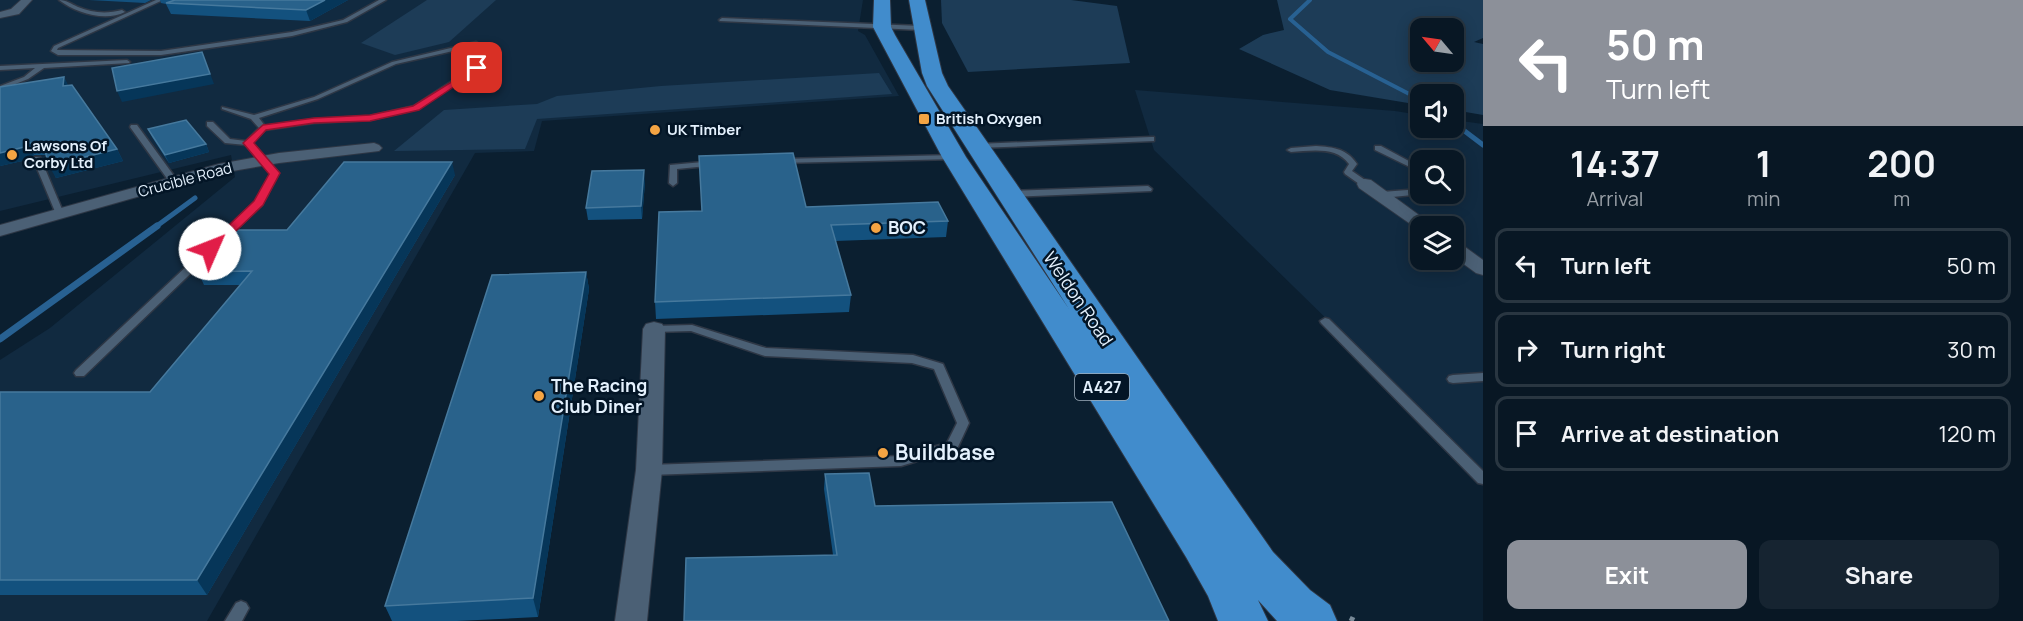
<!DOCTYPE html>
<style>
body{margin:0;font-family:Manrope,sans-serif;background:#162431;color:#f1f3f6;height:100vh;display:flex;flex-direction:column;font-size:22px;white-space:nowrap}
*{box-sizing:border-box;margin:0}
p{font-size:20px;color:#989fa6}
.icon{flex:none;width:33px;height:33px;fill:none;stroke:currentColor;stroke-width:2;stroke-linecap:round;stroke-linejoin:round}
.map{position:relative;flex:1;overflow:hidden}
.details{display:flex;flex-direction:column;background:#081724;width:540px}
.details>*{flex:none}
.guide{background:#8c9099;color:#fff;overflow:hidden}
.needle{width:39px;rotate:299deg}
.tools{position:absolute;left:1410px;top:18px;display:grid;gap:12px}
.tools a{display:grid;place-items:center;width:54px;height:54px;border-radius:12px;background:#081724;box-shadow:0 3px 15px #0003,0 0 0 2px #293641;font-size:30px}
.pin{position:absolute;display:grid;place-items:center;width:51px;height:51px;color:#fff;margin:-26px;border-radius:12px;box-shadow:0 3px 9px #0006}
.me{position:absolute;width:66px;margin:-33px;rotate:46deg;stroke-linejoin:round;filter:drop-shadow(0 0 4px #0008)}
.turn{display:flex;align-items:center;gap:21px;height:126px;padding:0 24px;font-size:27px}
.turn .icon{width:78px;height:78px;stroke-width:2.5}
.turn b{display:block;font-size:42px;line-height:51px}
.eta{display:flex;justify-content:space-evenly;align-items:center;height:102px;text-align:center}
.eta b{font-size:36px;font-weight:700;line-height:42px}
.primary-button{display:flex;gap:12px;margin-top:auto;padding:12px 24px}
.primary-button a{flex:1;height:69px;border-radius:12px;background:#8c9099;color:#fff;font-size:24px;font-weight:700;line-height:69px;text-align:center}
.primary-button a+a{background:#162431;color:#f1f3f6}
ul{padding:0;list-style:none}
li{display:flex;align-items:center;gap:18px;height:75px;margin:0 12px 9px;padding:0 12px;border:3px solid #293641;border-radius:12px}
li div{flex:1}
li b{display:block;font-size:22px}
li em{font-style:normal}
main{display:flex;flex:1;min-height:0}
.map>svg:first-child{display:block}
.built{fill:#112a40;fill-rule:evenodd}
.green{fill:#1d3c57;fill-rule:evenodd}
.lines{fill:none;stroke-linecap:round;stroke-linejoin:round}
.stream-far2{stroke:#286192;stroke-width:4}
.stream-far1{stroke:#286192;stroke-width:5}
.stream{stroke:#286192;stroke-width:7}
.lane-casing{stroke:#2e3745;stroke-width:3}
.street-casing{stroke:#2e3745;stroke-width:2}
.highway-casing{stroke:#2e3745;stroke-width:2}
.path{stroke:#788997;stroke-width:5;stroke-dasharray:8 4;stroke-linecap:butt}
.lane{fill:#4b6075;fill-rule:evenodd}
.street{fill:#4b6075;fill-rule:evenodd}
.highway{fill:#418ccc;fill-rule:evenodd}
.wall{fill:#13517e}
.shaded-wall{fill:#063659}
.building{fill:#29628b;stroke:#46799d;stroke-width:1.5}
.route{fill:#e11d48;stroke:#92132f;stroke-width:1.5}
.poi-dot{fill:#f4a443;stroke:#031526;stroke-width:2}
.labels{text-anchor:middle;stroke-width:5;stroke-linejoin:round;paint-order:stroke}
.far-poi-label{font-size:15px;font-weight:bold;fill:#e4f1fd;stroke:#031526;text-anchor:start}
.far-street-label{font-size:15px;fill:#e4f1fd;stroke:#031526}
.shield{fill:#031526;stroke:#a0afbc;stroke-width:1.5}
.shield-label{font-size:16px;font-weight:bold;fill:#e4f1fd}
.poi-label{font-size:18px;font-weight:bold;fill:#e4f1fd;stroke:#031526;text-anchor:start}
.street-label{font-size:18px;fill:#e4f1fd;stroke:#031526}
.near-poi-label{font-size:21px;font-weight:bold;fill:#e4f1fd;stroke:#031526;text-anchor:start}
</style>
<main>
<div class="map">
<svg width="1483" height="621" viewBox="0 0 1483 621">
<rect width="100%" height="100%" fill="#0b1f30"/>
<g class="built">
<polygon points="0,0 863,0 858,31 865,35 899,96 542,121 534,151 475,153 207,621 0,621 0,360 50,328 235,177 231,155 0,211"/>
<path d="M1135,90L1395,111L1420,115V128H1454V120L1483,124V472L1154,150ZM1420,160H1454V194H1420ZM1420,226H1454V260H1420Z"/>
</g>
<g class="green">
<polygon points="427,0 496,0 449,42 395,55 361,43"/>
<polygon points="941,0 1071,0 1117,6 1130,63 968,72 942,23"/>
<path d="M1277,0H1483V38L1474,42L1483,44V115L1454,110V94H1420V105L1330,90L1239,49L1263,35L1284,30ZM1454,28V62H1420V28Z"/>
<polygon points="879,73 892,94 537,119 525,149 394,151 444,110 537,104 557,96 661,86"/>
</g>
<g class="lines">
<polyline class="stream-far2" points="1310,0 1290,19 1328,52 1419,99"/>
<g class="stream-far1">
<polyline points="1416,97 1420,99"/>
<polyline points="1454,123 1483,145"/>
<polyline points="154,228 195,198"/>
</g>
<polyline class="stream" points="0,339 157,226"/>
<defs>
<g id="lane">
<path d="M59,0C67,0 71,4 78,7C92,13 107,14 122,10L125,12C105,22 76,13 59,0Z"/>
<polygon points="156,0 163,0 58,48 57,50 161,51 292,32 343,20 379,0 386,0 347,22 292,36 161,55 58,55 51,51 54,46"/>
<polygon points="722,18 921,26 924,28 921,30 720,21 719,20"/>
<path d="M476,42L496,55V57L418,109L370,120L314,123L265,130L252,143L279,173L262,205L84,376H76L74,373L76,370L255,202L271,173L246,145L225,143L207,126V122H213L230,139L246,141L259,128L251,119L222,109V107L254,115L314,97L392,62ZM475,46L490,56L414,106L370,116L314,119L265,126L259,118L318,99L396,64Z"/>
<polygon points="127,60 130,62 129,63 44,68 28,79 0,90 0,86 24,77 35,68 0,70 0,66"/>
<polygon points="131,125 137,125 177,180 177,184 171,184 130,127"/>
<polygon points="1151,137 1154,137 1154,141 977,148 973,146 977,144"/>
<path d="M1316,146C1334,147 1347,149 1357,164L1352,171L1368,182V186H1362L1345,174L1344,172L1349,164C1336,146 1311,151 1291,152L1287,150L1291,148Z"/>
<polygon points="1375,146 1381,146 1420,167 1420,172 1375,150"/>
<polygon points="954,155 957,155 957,159 780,163 776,161 780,159"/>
<polygon points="34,157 40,157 41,159 64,214 63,216 57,216 56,214 33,159"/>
<polygon points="714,161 717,161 717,165 677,169 677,183 673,186 669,183 670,165"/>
<polygon points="1148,186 1152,189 1151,191 1009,197 1005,194 1009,191"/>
<polygon points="1420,189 1420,194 1423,194 1382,198 1378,195 1382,192"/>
<polygon points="1325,318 1329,319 1483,471 1483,484 1478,483 1321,323 1320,321"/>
<polygon points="692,325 766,348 913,355 943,364 969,423 957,449 901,466 649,475 644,474 642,470 644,466 649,465 901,456 947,443 957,423 934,369 912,363 765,356 691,331 654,332 649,329 654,326"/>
<polygon points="1483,373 1483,381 1453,383 1449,382 1447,379 1449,376 1453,375"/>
<polygon points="241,601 246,603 249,608 242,621 225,621 236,603"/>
</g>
<g id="street">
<polygon points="21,0 32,0 19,14 0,18 0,12 11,9"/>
<polygon points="374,143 379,145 382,148 379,151 279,163 221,173 0,236 0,225 219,164 279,153"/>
<polygon points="1365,179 1371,180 1434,226 1420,226 1420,230 1419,230 1359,188 1357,184 1359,180"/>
<polygon points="1454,242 1461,244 1483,260 1483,275 1476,273 1454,257"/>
<polygon points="654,322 662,324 665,329 662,470 647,621 615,621 636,470 643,329 646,324"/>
</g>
<polygon id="highway" points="874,0 890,0 891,27 895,35 966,157 1069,309 927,86 922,73 909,0 925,0 942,73 948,86 1273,552 1310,590 1330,605 1337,621 1277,621 1258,600 1268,621 1218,621 1208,596 1186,557 942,157 873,27"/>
</defs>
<use href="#lane" class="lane-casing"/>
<use href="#street" class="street-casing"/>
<use href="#highway" class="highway-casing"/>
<polyline class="path" points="1351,621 1353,617"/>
<use href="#lane" class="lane"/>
<use href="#street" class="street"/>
<use href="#highway" class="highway"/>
</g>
<g class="wall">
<polygon points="89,0 151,0 145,3"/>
<polygon points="160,0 348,0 310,21 171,14 166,4 161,3"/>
<polygon points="64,77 68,86 117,149 123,161 56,178 46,155 34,155 31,159 0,166"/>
<polygon points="148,129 206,144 209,152 169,163 152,137"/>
<polygon points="455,175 207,595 0,595 0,392 150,392 240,285 204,285 198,272 287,230"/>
<polygon points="645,182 642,219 588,220 586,208"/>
<polygon points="806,207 948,221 946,237 835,241 851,295 849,312 656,319 655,302"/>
<polygon points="586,272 589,289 538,617 457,621 392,621 385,606"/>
<polygon points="825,474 875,506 1169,621 833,555 824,489"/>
</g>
<g class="shaded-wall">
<polygon points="325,0 348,0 310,21 306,10"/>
<polygon points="202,52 214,84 122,102 117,91"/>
<polygon points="64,77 69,87 63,86"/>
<polygon points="27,143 34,155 31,159 0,166 0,153"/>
<polygon points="206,144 209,152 169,163 165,155"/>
<polygon points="117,149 123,161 56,178 49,166"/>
<polygon points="452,162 455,175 207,595 197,580"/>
<polygon points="644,170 645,182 642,219 641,206"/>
<polygon points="586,272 589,289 538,617 533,598"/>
</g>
<g class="building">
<polygon points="175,0 325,0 306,10 166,3"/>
<polygon points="202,52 210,74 117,91 112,68"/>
<polygon points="64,77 63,86 72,85 117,149 49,166 43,143 27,143 24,147 0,153 0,87"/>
<polygon points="186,120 206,144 165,155 148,129"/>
<polygon points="793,153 806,207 938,202 948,221 831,225 851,295 655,302 659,212 702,211 699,156"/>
<polygon points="344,162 452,162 197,580 0,580 0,392 150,392 252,271 198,272 236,230 287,230"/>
<polygon points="644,170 641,206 586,208 592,171"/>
<polygon points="586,272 533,598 385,606 492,275"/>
<polygon points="869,473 875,506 1112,502 1169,621 684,621 686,558 837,555 825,474"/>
</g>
<polygon class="route" points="477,66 481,68 479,70 419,110 370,121 314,123 266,130 254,143 280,173 263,205 214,252 210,253 204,249 254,201 269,174 243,143 263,125 314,118 370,115 413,106"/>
<g class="poi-dot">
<rect x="918" y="113" width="12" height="12" rx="3"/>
<circle cx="655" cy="130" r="6"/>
<circle cx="12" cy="155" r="6"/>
<circle cx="876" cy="228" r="6"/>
<circle cx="539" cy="396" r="6"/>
<circle cx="883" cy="453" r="6"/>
</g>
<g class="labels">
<g class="far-poi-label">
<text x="936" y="124">British Oxygen</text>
<text x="667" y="135">UK Timber</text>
<text x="24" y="151">Lawsons Of<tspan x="24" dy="17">Corby Ltd</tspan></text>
</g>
<g class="far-street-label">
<text transform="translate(185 180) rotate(-15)" y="5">Crucible Road</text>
</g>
<rect class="shield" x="1075" y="374" width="54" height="26" rx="4.5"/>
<g class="shield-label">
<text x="1102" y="393">A427</text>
</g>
<g class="poi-label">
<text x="888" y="234">BOC</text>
<text x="551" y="392">The Racing<tspan x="551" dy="21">Club Diner</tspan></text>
</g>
<g class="street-label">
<text transform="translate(1078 299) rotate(56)" y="6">Weldon Road</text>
</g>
<g class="near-poi-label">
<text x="895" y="460">Buildbase</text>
</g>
</g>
</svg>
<div class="tools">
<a><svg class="needle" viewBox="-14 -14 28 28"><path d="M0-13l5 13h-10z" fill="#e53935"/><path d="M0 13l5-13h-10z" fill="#989fa6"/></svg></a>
<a><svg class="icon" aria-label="sound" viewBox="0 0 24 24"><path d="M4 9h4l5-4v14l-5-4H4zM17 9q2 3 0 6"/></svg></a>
<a><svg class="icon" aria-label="search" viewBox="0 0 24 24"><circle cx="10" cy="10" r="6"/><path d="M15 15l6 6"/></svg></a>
<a><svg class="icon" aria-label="layers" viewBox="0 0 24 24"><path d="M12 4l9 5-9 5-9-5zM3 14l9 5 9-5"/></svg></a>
</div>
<div class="pin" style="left:477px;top:68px;background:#d93025"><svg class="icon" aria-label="arrive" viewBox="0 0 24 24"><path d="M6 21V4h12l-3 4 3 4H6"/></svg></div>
<svg class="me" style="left:210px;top:249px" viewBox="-20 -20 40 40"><circle r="19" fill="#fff"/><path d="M0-13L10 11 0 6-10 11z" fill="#e11d48"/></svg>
</div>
<section class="details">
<div class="guide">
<div class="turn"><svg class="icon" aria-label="left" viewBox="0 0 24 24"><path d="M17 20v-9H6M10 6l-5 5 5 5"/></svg><div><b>50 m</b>Turn left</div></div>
</div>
<div class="eta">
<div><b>14:37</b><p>Arrival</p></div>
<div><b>1</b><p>min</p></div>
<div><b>200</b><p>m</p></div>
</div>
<ul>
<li><svg class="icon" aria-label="left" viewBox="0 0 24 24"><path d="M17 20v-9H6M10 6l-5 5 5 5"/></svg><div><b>Turn left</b></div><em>50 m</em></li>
<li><svg class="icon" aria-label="right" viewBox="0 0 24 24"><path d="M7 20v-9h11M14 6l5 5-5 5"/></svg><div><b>Turn right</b></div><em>30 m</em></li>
<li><svg class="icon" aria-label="arrive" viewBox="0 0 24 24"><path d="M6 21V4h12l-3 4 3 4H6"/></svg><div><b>Arrive at destination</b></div><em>120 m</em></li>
</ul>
<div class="primary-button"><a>Exit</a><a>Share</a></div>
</section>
</main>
